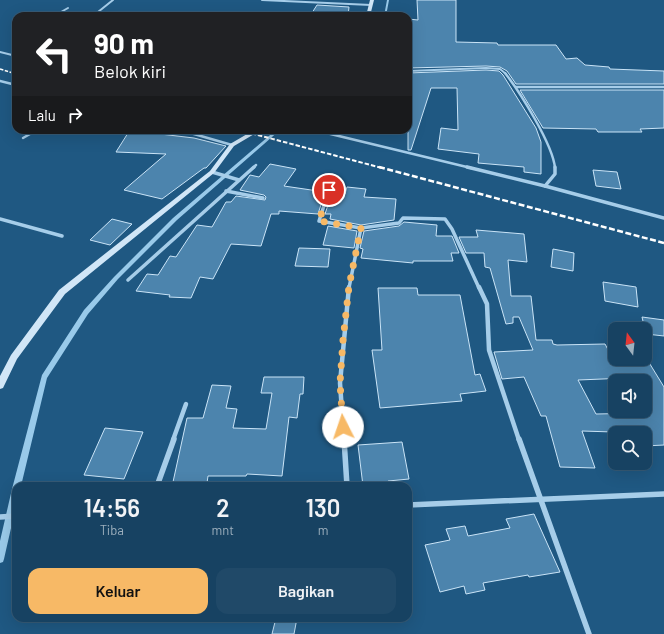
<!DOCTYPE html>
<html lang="id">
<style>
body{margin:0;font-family:Barlow,sans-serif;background:#204968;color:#f1f3f6;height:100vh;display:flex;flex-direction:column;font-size:15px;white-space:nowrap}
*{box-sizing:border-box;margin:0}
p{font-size:13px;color:#9eb0be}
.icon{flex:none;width:22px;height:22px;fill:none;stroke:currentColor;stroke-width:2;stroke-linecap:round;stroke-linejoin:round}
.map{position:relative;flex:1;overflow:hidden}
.sheet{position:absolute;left:12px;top:482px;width:400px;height:140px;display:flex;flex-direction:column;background:#174262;border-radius:12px;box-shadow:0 4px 16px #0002,0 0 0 1px #365b77}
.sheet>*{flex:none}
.hud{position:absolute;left:12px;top:12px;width:400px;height:122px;border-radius:12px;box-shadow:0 4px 16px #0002,0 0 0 1px #365b77;background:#202124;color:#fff;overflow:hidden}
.needle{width:26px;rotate:345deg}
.buttons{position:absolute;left:608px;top:322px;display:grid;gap:8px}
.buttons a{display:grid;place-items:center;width:44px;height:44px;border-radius:8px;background:#174262;box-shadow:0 4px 16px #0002,0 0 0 1px #365b77;font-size:20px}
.pin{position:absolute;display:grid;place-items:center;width:34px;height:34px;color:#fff;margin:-17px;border:2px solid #fff;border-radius:50%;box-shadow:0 1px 4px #0007}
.me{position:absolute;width:44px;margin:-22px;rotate:356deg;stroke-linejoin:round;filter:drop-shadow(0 0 3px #0008)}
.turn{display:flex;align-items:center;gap:14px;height:84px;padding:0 16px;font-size:18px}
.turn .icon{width:52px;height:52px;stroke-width:2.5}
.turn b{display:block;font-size:28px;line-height:34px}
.then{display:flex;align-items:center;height:38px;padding:0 16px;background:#0003;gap:8px;font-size:15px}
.eta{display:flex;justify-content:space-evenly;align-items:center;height:68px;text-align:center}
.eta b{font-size:24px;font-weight:600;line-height:28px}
.primary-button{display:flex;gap:8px;margin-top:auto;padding:8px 16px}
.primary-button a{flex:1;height:46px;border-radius:12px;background:#f7b966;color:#111;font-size:16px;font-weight:600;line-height:46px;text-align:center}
.primary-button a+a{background:#204968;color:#f1f3f6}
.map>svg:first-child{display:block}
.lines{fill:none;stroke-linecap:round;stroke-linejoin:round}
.stream{fill:#99caea;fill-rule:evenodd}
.building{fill:#4c84ad;stroke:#cae4f7;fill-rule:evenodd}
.street-far4{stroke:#a6cde9;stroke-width:2}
.street-far3{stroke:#a6cde9;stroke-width:2.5}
.street-far2{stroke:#a6cde9;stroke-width:3.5}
.street-far1{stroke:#a6cde9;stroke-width:4.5}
.street{stroke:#a6cde9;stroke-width:5.5}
.secondary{fill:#d1e6f7;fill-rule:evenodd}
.rail-far2{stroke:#fff;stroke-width:1.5;stroke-dasharray:3.5 1.5;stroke-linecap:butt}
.rail-far1{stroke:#fff;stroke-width:2;stroke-dasharray:4.5 2;stroke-linecap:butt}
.rail{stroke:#fff;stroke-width:2.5;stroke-dasharray:6 2.5;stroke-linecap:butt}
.route{stroke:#f7b966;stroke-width:7;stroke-dasharray:0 12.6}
</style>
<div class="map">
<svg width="664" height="634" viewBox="0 0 664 634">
<rect width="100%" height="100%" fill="#1f5882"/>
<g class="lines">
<g class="stream">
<polygon points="387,0 389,0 386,16 384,16"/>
<polygon points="276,130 280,130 177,220 118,279 88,314 47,378 21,486 16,486 16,506 4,559 3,562 0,563 0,541 12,489 42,375 84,310 114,277 173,218"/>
</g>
</g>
<g class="building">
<polygon points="417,0 456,0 456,42 497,43 498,45 556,45 566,59 577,58 585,65 609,67 610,69 664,71 664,84 516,84 507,71 500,67 486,66 408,68 408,19 418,20"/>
<polygon points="317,5 349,7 348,16 310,16"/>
<polygon points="486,70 499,71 503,75 536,128 541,142 541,174 524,172 524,167 478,163 479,154 438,149 441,128 458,130 457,88 431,88 411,150 408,150 408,73"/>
<polygon points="520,90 664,90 664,128 640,129 642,132 598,132 596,129 543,128"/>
<polygon points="128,133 160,134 194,138 226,146 206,168 204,168 162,199 124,190 166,154 116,152"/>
<polygon points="270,164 296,169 284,186 325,192 318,214 279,211 279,214 271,214 261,246 231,244 213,279 200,277 191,298 169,297 170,295 136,291 147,274 158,275 170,256 176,257 197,225 212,227 226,202 231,202 236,196 265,200 266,197 264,195 240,190 250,175 259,177"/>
<polygon points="593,170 617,172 621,189 596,186"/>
<polygon points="347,187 366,189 364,197 396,199 394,220 361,225 330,219 331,214 325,214 332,193 345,194"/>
<polygon points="112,219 132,224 110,245 90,240"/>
<polygon points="404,222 437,225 436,236 452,236 459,253 451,253 453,261 413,261 413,263 361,258 363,249 360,248 364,231 399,226"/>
<polygon points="328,226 357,231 354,248 323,245"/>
<path d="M476,230L524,234L527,262L508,260L511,296H531L536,340H552L553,344L557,345L605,344L613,359H645V356L664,387V445L645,446V433L582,431L595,468L560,467L546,416H541L524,377L502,379L494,352L533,350L519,317H513V323L506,324L490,268L485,267L484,253H466L459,237H478ZM627,378L629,381H645V413L596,414L578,380Z"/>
<polygon points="299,248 330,249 328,267 295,266"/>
<polygon points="553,249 574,253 573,271 551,267"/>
<polygon points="603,282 636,287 638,307 605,301"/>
<polygon points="378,288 417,288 418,295 460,295 475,375 480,374 486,391 460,394 462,401 380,408 372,350 382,350"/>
<polygon points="642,317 664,320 664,336 646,334"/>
<polygon points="264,377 304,377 303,394 300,394 297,418 289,417 282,476 247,474 246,476 208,476 207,483 173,482 187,418 203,418 212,385 231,386 226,408 237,409 233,428 266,429 272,393 261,393"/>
<polygon points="105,428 143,432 124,479 84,475"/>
<polygon points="402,442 409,479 388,481 388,486 363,486 358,445"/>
<polygon points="534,514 560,572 529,577 528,575 483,583 485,590 466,594 464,586 440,592 425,545 450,540 446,529 465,526 468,536 510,528 506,519"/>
<polygon points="276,618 297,618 294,634 272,634"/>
</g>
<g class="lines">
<g class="street-far4">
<polyline points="262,0 371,5"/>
<polyline points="54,16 68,8"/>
<polyline points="93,16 113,0"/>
<polyline points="0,52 16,56"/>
<polyline points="408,71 486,68 500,69 506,74"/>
</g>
<g class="street-far3">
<path d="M505,73C520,92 553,145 555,168"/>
<polyline points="0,81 16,85"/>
<polyline points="516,87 664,87"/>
<polyline points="180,130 232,145"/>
<polyline points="314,130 471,168"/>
<polyline points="23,138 37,130"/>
<polyline points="253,168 256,165"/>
</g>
<g class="street-far2">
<polyline points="467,167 545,186 664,218"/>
<polyline points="212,172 239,180"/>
<polyline points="545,186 555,174 555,167"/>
<polyline points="329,190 319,221 361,228 399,223 403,218 445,219 452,229 479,288"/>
<polyline points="226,191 263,198"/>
<polyline points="0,219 62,236"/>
<polyline points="128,280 254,167"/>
<polyline points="349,288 361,228"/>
</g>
<g class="street-far1">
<polyline points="479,287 487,304 489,350 519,440"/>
<polyline points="173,440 186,404"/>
<polyline points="344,440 340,383 349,287"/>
</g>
<g class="street">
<polyline points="344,439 347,486"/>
<polyline points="519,439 589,634"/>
<polyline points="157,486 174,439"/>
<polyline points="408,505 664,494"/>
<polyline points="0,517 16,516"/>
</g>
<g class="secondary">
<polygon points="370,0 374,0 370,16 366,16"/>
<polygon points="254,130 261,130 234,146 214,173 65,294 17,359 3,388 0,389 0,376 11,355 59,290 210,171 230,144"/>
</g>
<polyline class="rail-far2" points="0,69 16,74"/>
<g class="rail-far1">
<polyline points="13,73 16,74"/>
<polyline points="239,130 382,168"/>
</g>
<polyline class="rail" points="379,167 664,243"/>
</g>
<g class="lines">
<polyline class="route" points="329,190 319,221 361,228 349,286 343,340 340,383 343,427"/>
</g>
</svg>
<div class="buttons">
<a><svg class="needle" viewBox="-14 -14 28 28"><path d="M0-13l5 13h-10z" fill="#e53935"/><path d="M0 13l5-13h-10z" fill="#9eb0be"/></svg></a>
<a><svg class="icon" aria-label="sound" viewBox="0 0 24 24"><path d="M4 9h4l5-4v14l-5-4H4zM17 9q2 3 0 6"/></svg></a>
<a><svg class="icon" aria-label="search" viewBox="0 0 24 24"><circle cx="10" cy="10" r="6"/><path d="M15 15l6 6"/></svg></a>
</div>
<div class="pin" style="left:329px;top:190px;background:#d93025"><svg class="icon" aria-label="arrive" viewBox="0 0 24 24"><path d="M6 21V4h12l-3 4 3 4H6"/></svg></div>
<svg class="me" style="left:343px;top:427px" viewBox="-20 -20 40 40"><circle r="19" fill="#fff"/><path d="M0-13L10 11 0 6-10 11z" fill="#f7b966"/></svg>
<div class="hud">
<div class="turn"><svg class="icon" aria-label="left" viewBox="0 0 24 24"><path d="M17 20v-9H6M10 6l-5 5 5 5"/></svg><div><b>90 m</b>Belok kiri</div></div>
<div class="then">Lalu<svg class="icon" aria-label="right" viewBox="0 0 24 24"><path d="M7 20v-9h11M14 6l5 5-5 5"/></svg></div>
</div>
<section class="sheet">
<div class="eta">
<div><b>14:56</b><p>Tiba</p></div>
<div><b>2</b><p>mnt</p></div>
<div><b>130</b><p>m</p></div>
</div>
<div class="primary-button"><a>Keluar</a><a>Bagikan</a></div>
</section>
</div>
